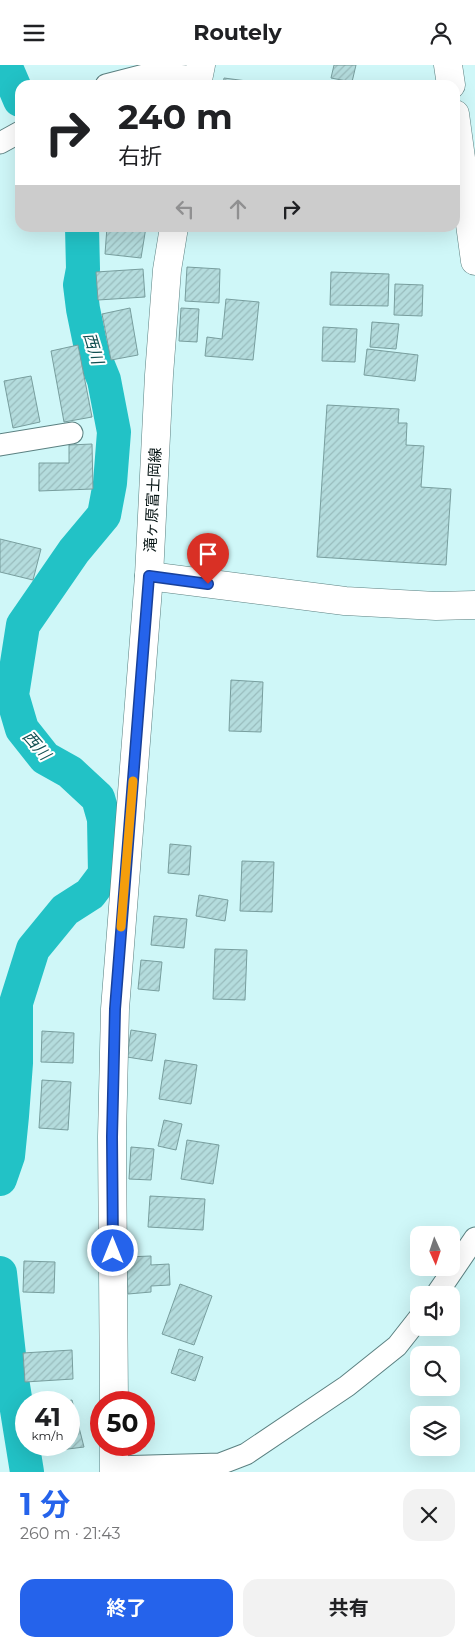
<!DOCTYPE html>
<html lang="ja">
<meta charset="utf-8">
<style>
body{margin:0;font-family:Montserrat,"Noto Sans JP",sans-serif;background:#f2f2f2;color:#202124;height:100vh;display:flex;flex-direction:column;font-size:19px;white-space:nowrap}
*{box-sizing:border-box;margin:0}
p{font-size:16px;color:#757577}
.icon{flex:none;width:28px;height:28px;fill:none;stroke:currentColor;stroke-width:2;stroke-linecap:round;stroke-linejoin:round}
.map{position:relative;height:1407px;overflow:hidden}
.drawer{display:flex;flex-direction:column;background:#fff;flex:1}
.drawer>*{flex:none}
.top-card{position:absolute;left:15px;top:15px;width:445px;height:152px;border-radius:15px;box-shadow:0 5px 20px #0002;background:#fff;color:#202124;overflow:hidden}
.needle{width:32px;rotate:177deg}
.fabs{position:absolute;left:410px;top:1161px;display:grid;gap:10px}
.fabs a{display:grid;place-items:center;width:50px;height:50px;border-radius:10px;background:#fff;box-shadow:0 5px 20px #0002;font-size:25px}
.speed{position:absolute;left:15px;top:1326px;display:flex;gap:10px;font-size:25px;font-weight:700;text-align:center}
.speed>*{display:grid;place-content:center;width:65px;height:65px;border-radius:50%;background:#fff;box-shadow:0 5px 20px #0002;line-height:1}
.speed small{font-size:12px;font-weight:400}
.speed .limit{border:8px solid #d22;background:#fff;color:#111}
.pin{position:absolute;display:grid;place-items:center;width:42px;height:42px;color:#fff;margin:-51px -21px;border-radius:50% 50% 50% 0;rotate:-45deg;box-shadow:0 0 5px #0007}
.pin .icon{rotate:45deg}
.me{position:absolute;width:55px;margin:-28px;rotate:0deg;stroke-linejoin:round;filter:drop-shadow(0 0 4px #0008)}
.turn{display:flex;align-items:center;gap:18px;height:105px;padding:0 20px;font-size:22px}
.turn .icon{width:65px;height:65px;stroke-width:2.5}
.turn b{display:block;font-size:35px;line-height:42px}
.lanes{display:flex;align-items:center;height:48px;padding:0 20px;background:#0003;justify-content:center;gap:25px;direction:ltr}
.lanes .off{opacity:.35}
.round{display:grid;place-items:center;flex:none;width:52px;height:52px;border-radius:15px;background:#f2f2f2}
.overview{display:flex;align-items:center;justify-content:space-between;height:85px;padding:0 20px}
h1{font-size:30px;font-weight:700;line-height:38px;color:#2563eb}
.action{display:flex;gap:10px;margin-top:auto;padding:10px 20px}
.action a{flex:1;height:58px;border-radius:15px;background:#2563eb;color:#fff;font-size:20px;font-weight:700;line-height:58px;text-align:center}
.action a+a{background:#f2f2f2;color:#202124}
header{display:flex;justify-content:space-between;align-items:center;height:65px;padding:0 20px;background:#fff;font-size:22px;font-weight:700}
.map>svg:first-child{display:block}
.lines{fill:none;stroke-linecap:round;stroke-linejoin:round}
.river{stroke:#22c2c6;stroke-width:34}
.building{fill:url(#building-hatch);stroke:#789e9e}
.street-casing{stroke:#5b8081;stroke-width:23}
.secondary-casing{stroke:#5b8081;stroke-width:29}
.highway-casing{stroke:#5b8081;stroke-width:29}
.street{stroke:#fff;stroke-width:21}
.secondary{stroke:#fff;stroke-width:28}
.highway{stroke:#fff;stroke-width:28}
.route-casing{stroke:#184099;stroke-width:12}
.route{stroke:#2563eb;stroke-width:9}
.slow{stroke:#f59e0b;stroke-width:9}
.labels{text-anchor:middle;stroke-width:4;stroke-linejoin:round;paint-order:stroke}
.street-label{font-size:15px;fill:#041212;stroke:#fff}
.water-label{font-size:16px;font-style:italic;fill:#125052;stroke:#fff}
</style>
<header><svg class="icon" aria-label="menu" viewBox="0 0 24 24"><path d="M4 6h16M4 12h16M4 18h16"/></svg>Routely<svg class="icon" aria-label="person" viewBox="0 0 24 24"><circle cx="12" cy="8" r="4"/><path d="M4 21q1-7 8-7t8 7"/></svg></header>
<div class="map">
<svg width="475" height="1407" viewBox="0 0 475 1407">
<defs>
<pattern id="building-hatch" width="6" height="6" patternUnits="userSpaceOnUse" patternTransform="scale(1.25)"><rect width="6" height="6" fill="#b4dcdd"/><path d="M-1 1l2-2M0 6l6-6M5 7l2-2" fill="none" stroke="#99bcbd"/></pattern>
</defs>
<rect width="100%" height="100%" fill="#cff7f8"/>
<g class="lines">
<g class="river">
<polyline points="5,0 20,35"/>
<polyline points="0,1114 8,1091 12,1051 16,998 16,938 33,884 65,845 90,829 105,809 104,754 98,733 70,707 45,693 22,664 12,630 23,560 74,486 104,450 110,418 114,367 104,315 91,283 83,244 80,220 83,204 82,162"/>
<polyline points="0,1208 11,1308 27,1407"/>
</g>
</g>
<g class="building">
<polygon points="334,0 356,0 352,17 331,13"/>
<polygon points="224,13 262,18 261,20 223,20"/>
<polygon points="107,162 146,162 141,193 105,189"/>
<polygon points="187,202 220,204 219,238 185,236"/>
<polygon points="143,204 145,232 98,235 96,207"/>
<polygon points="331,207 389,209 388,241 330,240"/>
<polygon points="395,219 423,220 422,251 394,250"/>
<polygon points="226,234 259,237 253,295 205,291 207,272 222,274"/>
<polygon points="130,243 138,290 111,295 102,249"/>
<polygon points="181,243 199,244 197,277 179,276"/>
<polygon points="372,257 399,259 396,284 370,282"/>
<polygon points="323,262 357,264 355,297 322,296"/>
<polygon points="78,280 92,352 64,357 51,286"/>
<polygon points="367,284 418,290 415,316 364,310"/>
<polygon points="31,311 40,357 13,363 4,316"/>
<polygon points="327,340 399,344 398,358 407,358 406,380 424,381 421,422 451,424 446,500 317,492"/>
<polygon points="92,379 93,424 39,426 39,398 69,398 69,380"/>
<polygon points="0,474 41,484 33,515 0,507"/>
<polygon points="231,615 263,617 261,667 229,666"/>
<polygon points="170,779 191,781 189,810 168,808"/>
<polygon points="242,796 274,797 272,847 240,846"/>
<polygon points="199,830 228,835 225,856 196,851"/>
<polygon points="154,851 187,854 184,883 151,880"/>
<polygon points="215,884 247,885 245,935 213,934"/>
<polygon points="141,895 162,897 159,926 138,924"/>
<polygon points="131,965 156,969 152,996 127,992"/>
<polygon points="42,966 74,968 73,998 41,997"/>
<polygon points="165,995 197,1000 191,1039 159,1034"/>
<polygon points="42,1015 71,1017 68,1065 39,1063"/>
<polygon points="164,1055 182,1059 176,1085 158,1081"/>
<polygon points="187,1075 219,1080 213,1119 181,1114"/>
<polygon points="131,1082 154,1084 151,1115 129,1114"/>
<polygon points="150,1131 205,1134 203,1165 148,1162"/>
<polygon points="151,1191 151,1200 169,1199 170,1220 151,1221 151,1227 128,1229 126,1192"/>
<polygon points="24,1196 55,1197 54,1228 23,1227"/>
<polygon points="180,1219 212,1231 194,1280 162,1269"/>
<polygon points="179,1284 203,1292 195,1316 171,1308"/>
<polygon points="72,1285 73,1314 25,1317 23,1288"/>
<polygon points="72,1335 84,1382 52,1386 50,1380 69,1380 69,1338 58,1338"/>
</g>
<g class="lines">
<defs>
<g id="street">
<polyline points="106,20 152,8 199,12"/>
<polyline points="0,78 20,67"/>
<polyline points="0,380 72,368"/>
<polyline points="436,1230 475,1173"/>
<polyline points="114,1402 220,1399 246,1389 347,1321 397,1281 419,1253"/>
</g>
<g id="secondary">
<polyline points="197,20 201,0"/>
<polyline points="149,511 345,536 436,541 475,540"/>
<polyline points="114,1338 112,1072 115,944 149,511 159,310 167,205 174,162"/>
<polyline points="114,1380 114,1407"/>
</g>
<g id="highway">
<polyline points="448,0 451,20"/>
<polyline points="455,49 475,196"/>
</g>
</defs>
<use href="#street" class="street-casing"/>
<use href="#secondary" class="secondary-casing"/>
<use href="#highway" class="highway-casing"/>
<use href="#street" class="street"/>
<use href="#secondary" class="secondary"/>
<use href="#highway" class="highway"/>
</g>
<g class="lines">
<defs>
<polyline id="route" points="113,1186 112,1072 115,944 149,511 208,519"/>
</defs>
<use href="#route" class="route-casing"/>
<use href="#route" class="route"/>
<polyline class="slow" points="121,862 133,716"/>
</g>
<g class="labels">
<g class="street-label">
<text transform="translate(153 435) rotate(-87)" y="5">滝ヶ原富士岡線</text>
</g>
<g class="water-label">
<text transform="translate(94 283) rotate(73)" y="6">西川</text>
<text transform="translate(37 680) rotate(49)" y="6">西川</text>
</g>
</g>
</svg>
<div class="fabs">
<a><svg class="needle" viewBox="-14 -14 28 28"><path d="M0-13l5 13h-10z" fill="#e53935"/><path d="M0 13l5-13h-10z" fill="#757577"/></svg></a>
<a><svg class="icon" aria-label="sound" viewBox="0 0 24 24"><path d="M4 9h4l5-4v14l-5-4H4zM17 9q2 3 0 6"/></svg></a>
<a><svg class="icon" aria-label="search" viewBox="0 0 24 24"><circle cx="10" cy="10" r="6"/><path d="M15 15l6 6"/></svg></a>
<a><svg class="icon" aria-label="layers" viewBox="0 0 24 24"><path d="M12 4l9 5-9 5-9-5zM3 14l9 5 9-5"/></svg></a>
</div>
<div class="speed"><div>41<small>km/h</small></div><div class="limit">50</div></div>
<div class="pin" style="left:208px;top:519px;background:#d93025"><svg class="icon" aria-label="arrive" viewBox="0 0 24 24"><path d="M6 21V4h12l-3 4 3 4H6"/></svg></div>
<svg class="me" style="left:113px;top:1186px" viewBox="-20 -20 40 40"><circle r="17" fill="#2563eb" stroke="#fff" stroke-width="3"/><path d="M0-11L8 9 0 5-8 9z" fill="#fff"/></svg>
<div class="top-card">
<div class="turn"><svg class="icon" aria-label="right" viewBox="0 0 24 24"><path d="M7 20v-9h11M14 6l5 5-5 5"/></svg><div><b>240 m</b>右折</div></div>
<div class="lanes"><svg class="icon off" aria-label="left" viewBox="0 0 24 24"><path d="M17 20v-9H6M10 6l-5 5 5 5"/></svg><svg class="icon off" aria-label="ahead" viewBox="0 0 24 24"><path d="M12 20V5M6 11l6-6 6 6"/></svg><svg class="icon" aria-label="right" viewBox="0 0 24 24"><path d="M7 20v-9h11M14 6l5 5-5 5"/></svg></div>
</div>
</div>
<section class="drawer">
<div class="overview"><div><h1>1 分</h1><p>260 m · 21:43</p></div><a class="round"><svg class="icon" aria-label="close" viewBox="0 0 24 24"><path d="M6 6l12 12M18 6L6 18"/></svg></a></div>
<div class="action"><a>終了</a><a>共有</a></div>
</section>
